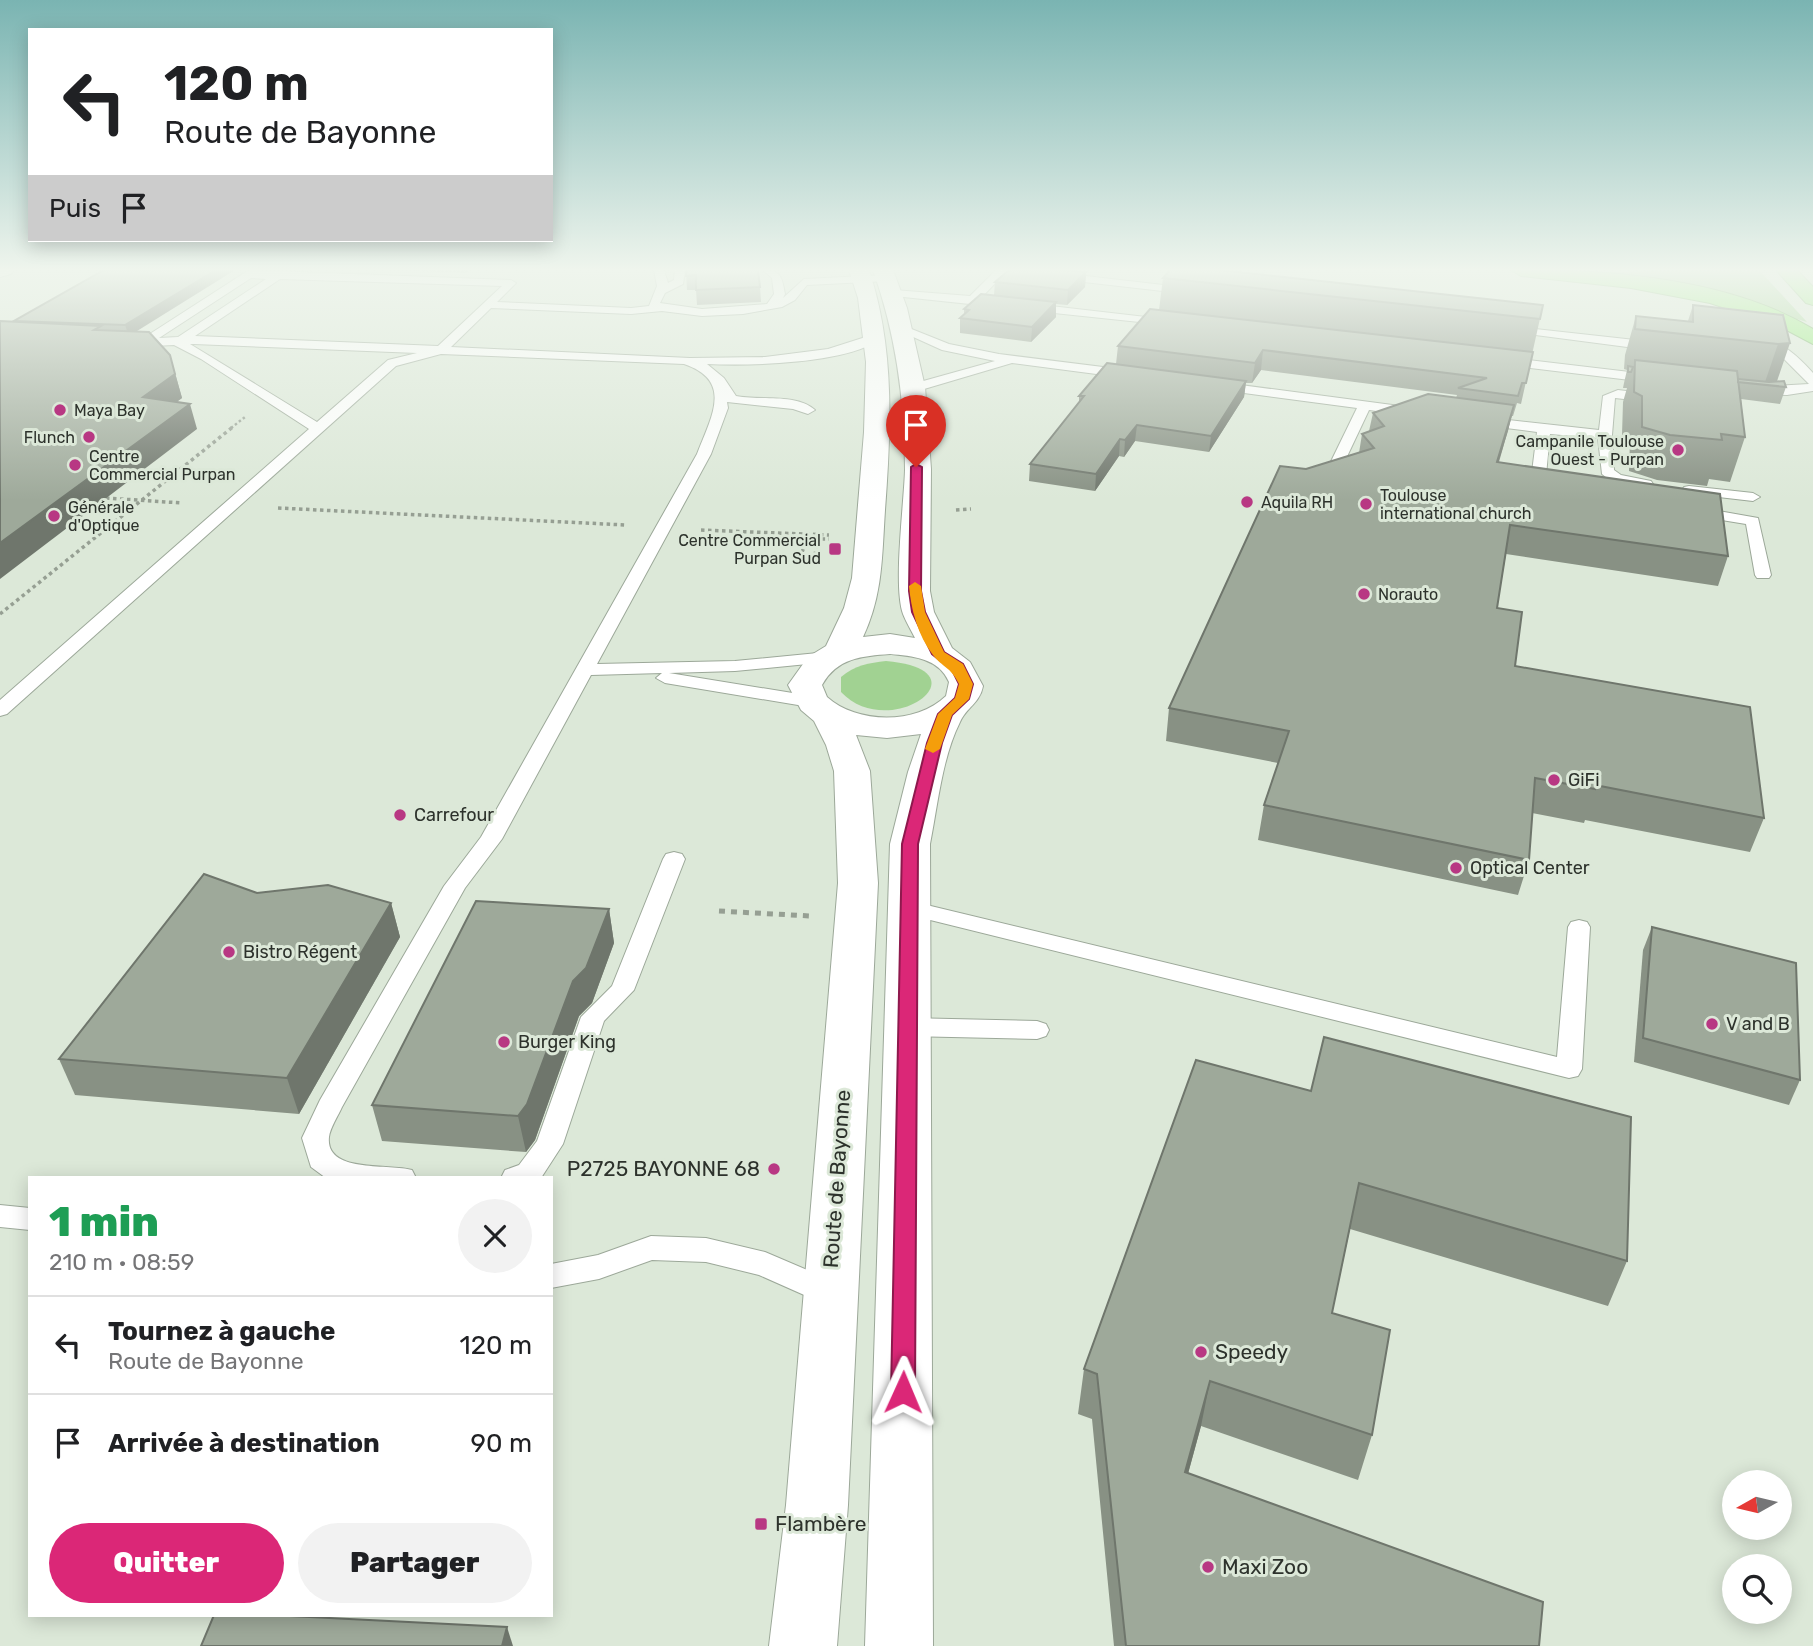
<!DOCTYPE html>
<html lang="fr">
<meta charset="utf-8">
<style>
body{margin:0;font-family:Rubik,sans-serif;background:#f2f2f2;color:#202124;height:100vh;display:flex;flex-direction:column;font-size:26px;white-space:nowrap}
*{box-sizing:border-box;margin:0}
p{font-size:23px;color:#757577}
.icon{flex:none;width:38px;height:38px;fill:none;stroke:currentColor;stroke-width:2;stroke-linecap:round;stroke-linejoin:round}
.map{position:relative;flex:1;overflow:hidden}
.side{position:absolute;left:28px;top:1176px;width:525px;height:441px;display:flex;flex-direction:column;background:#fff;border-radius:0px;box-shadow:0 4px 18px #0003}
.side>*{flex:none}
.hud{position:absolute;left:28px;top:28px;width:525px;height:214px;border-radius:0px;box-shadow:0 4px 18px #0003;background:#fff;color:#202124;overflow:hidden}
.needle{width:46px;rotate:262deg}
.fabs{position:absolute;left:1722px;top:1470px;display:grid;gap:14px}
.fabs a{display:grid;place-items:center;width:70px;height:70px;border-radius:50%;background:#fff;box-shadow:0 4px 18px #0003;font-size:35px}
.pin{position:absolute;display:grid;place-items:center;width:60px;height:60px;color:#fff;margin:-72px -30px;border-radius:50% 50% 50% 0;rotate:-45deg;box-shadow:0 0 7px #0007}
.pin .icon{rotate:45deg}
.me{position:absolute;width:77px;margin:-38px;rotate:1deg;stroke-linejoin:round;filter:drop-shadow(0 0 5px #0008)}
.turn{display:flex;align-items:center;gap:24px;height:147px;padding:0 21px;font-size:32px}
.turn .icon{width:91px;height:91px;stroke-width:2.5}
.turn b{display:block;font-size:49px;line-height:60px}
.then{display:flex;align-items:center;height:66px;padding:0 21px;background:#0003;gap:14px;font-size:26px}
.round{display:grid;place-items:center;flex:none;width:74px;height:74px;border-radius:37px;background:#f2f2f2}
.headline{display:flex;align-items:center;justify-content:space-between;height:119px;padding:0 21px}
h1{font-size:42px;font-weight:800;line-height:52px;color:#1e9e55}
.action{display:flex;gap:14px;margin-top:auto;padding:14px 21px}
.action a{flex:1;height:80px;border-radius:42px;background:#db2777;color:#fff;font-size:28px;font-weight:800;line-height:80px;text-align:center}
.action a+a{background:#f2f2f2;color:#202124}
ul{padding:0;list-style:none}
li{display:flex;align-items:center;gap:21px;height:98px;padding:0 21px;border-top:2px solid #e0e0e0}
li div{flex:1}
li b{display:block;font-size:26px}
li em{font-style:normal}
.map>svg:first-child{display:block}
.green{fill:#a1d292}
.lines{fill:none;stroke-linecap:round;stroke-linejoin:round}
.service-casing{stroke:#9ca899;stroke-width:2}
.minor-casing{stroke:#9ca899;stroke-width:2}
.tertiary-casing{stroke:#9ca899;stroke-width:2}
.motorway-casing{stroke:#6fac5b;stroke-width:2}
.path-far2{stroke:#969f93;stroke-width:2.5;stroke-dasharray:2.5 2.5;stroke-linecap:butt}
.path-far1{stroke:#969f93;stroke-width:3.5;stroke-dasharray:3.5 3.5;stroke-linecap:butt}
.path{stroke:#969f93;stroke-width:5;stroke-dasharray:6 6;stroke-linecap:butt}
.service{fill:#fff;fill-rule:evenodd}
.minor{fill:#fff;fill-rule:evenodd}
.tertiary{fill:#fff;fill-rule:evenodd}
.motorway{fill:#93ee75;fill-rule:evenodd}
.wall{fill:#889184}
.shaded-wall{fill:#6f766c}
.building{fill:#9ea99a;stroke:#6f766c;stroke-width:2}
.route{fill:#db2777;stroke:#8e194d;stroke-width:2}
.slow{fill:#f59e0b}
.poi-dot{fill:#b83883;stroke:#dce8d8;stroke-width:2.5}
.labels{text-anchor:middle;stroke-width:6;stroke-linejoin:round;paint-order:stroke}
.far-poi-label{font-size:16px;fill:#2d322c;stroke:#dce8d8;text-anchor:start}
.poi-label{font-size:18px;fill:#2d322c;stroke:#dce8d8;text-anchor:start}
.near-poi-label{font-size:21px;fill:#2d322c;stroke:#dce8d8;text-anchor:start}
.near-street-label{font-size:21px;fill:#2d322c;stroke:#dce8d8}
</style>
<div class="map">
<svg width="1813" height="1646" viewBox="0 0 1813 1646">
<rect width="100%" height="100%" fill="#dce8d8"/>
<g class="green">
<polygon points="1675,270 1759,270 1807,322 1776,313 1592,273"/>
<path d="M886,661C990,670 890,744 841,692V677C855,665 869,663 886,661Z"/>
</g>
<g class="lines">
<defs>
<g id="service">
<path d="M249,270L511,280L516,283L497,302L631,308L649,306L657,286L654,270H664L668,283L674,280L675,270H685L683,284L665,293L660,303L702,309L767,304L774,294L772,278L763,270C781,270 782,277 785,294L783,298L804,279L886,275L891,278L886,281L807,285L795,300L782,307L743,314L702,316L662,311L631,314L491,308L451,347L690,358L765,357L828,349L875,334L881,338C850,364 747,366 707,364L724,378L736,396C760,401 796,393 815,410L808,414L793,409L727,402L728,408L711,454L597,664L735,661L828,652L837,657L828,662L735,671L669,673L817,697L819,701L810,707L665,683L656,678L662,673L591,675L502,839L465,888L342,1107C338,1116 330,1128 329,1137C325,1174 390,1163 412,1170L416,1178H326L311,1167L302,1138L320,1100L444,886L481,837L697,454C711,417 734,381 684,364L441,354L396,366L7,714L0,716V700L309,429L201,359L174,345L132,347L126,343L142,339ZM251,278L266,279L178,337L159,338ZM280,279L502,286L438,346L195,336ZM190,344H194L417,353L388,360L317,422Z"/>
<polygon points="996,270 1034,270 1189,288 1194,291 1189,294 1005,273 981,298 1172,320 1174,322 1168,325 894,296 889,293 894,290 970,296"/>
<polygon points="904,326 949,344 999,354 1127,370 1133,374 1127,378 1012,363 914,392 909,391 909,385 995,361 942,350 900,331 898,329"/>
<polygon points="1509,326 1635,340 1654,335 1660,339 1635,348 1505,331 1503,329"/>
<path d="M1761,336C1783,343 1798,356 1813,373V391L1787,395L1751,394L1750,391L1756,387L1809,384L1779,354L1757,343V337Z"/>
<polygon points="1502,357 1655,375 1661,379 1655,383 1498,364 1496,361"/>
<polygon points="1218,382 1415,408 1422,412 1415,416 1369,410 1334,484 1327,488 1320,484 1357,408 1214,389 1212,386"/>
<polygon points="1618,390 1651,394 1657,398 1651,402 1615,398 1612,435 1614,470 1621,475 1651,481 1653,484 1651,487 1612,482 1602,474 1598,438 1550,434 1545,485 1550,489 1543,493 1532,491 1530,488 1537,432 1482,425 1475,421 1482,417 1599,430 1603,396"/>
<polygon points="1689,486 1753,493 1760,497 1753,501 1684,493 1682,490 1684,487"/>
<polygon points="1696,507 1758,518 1771,575 1769,578 1757,578 1755,575 1746,524 1691,515 1688,512 1691,509"/>
<polygon points="674,852 682,854 685,859 634,990 604,1021 563,1144 541,1178 501,1178 505,1170 519,1165 537,1141 581,1017 612,986 663,859 666,854"/>
<polygon points="910,901 1557,1057 1568,927 1571,922 1579,920 1587,922 1590,927 1582,1069 1578,1076 1569,1078 902,913 899,908 902,903"/>
<polygon points="907,1018 1037,1021 1046,1024 1049,1030 1046,1036 1037,1039 907,1036 898,1033 895,1027 898,1021"/>
<polygon points="0,1205 30,1208 30,1230 0,1227"/>
<polygon points="651,1236 706,1238 765,1252 840,1284 844,1293 840,1302 829,1306 759,1275 706,1262 652,1260 599,1279 551,1288 551,1264 598,1255"/>
</g>
<polygon id="minor" points="0,270 14,270 11,274 0,277"/>
<path id="tertiary" d="M849,270H869C895,348 891,430 885,510C882,555 883,595 863,637L890,634L915,638C911,630 906,622 903,614C893,586 904,504 905,470C905,400 896,335 873,270H893L907,308L925,387L931,469L930,591L934,612L952,648L970,662L983,686C980,703 966,708 960,722C942,758 938,804 930,844L933,1646H865L890,844L908,772L921,734L887,738L856,735L870,771L878,883L848,1505L837,1646H769L786,1505L838,883L834,771L826,745L814,721L801,710L788,685L808,657L826,646L844,608L852,578L864,432L866,362L858,298ZM890,654C912,656 939,658 949,682L946,696C916,725 857,724 827,697L822,685C837,658 862,656 890,654Z"/>
<g id="motorway">
<path d="M1511,270C1608,269 1729,278 1813,329V344L1779,326L1710,303L1631,288L1521,276Z"/>
<polygon points="1776,270 1797,270 1813,287 1813,305 1806,303"/>
</g>
</defs>
<use href="#service" class="service-casing"/>
<use href="#minor" class="minor-casing"/>
<use href="#tertiary" class="tertiary-casing"/>
<use href="#motorway" class="motorway-casing"/>
<polyline class="path-far2" points="231,428 245,417"/>
<g class="path-far1">
<polyline points="106,498 182,503"/>
<polyline points="278,508 626,525"/>
<polyline points="956,510 971,509"/>
<polyline points="701,530 829,535"/>
<polyline points="808,536 801,555 815,556 817,539 829,539"/>
<polyline points="0,614 234,426"/>
</g>
<polyline class="path" points="719,911 810,916"/>
<use href="#service" class="service"/>
<use href="#minor" class="minor"/>
<use href="#tertiary" class="tertiary"/>
<use href="#motorway" class="motorway"/>
</g>
<g class="wall">
<polygon points="104,270 135,332 170,355 182,398 176,402 197,429 14,322"/>
<polygon points="390,270 470,270 465,273"/>
<polygon points="686,270 760,287 761,302 697,305 696,290 687,290"/>
<polygon points="1086,272 1085,287 1067,305 1056,304 1056,317 1031,342 960,333 960,318 964,315 964,309 994,295 995,282"/>
<polygon points="1163,278 1543,305 1521,404 1517,403 1513,416 1512,416 1499,462 1728,556 1718,586 1506,554 1497,608 1515,666 1764,818 1750,852 1585,820 1584,823 1532,813 1529,860 1518,895 1258,840 1264,805 1278,763 1166,741 1169,708 1306,469 1359,453 1362,434 1369,431 1373,413 1456,398 1457,395 1261,370 1252,383 1246,383 1244,397 1209,452 1135,441 1124,457 1119,456 1095,491 1029,481 1030,464 1079,403 1079,396 1116,364 1118,346 1159,310"/>
<polygon points="1693,305 1783,315 1777,381 1786,387 1780,404 1741,399 1745,437 1730,482 1709,479 1707,486 1657,480 1629,471 1630,439 1622,435 1623,402 1627,388 1623,388 1624,383 1627,370 1624,369 1625,355 1636,316 1688,321"/>
<polygon points="257,893 391,903 400,937 299,1114 75,1095 59,1059"/>
<polygon points="609,909 614,943 592,1003 579,1016 535,1140 526,1152 382,1141 372,1105"/>
<polygon points="1652,927 1800,1080 1789,1105 1634,1062 1643,950"/>
<polygon points="1196,1060 1627,1261 1608,1306 1350,1229 1332,1313 1372,1435 1358,1480 1201,1426 1188,1474 1539,1646 1114,1646 1092,1419 1078,1414 1084,1369"/>
</g>
<g class="shaded-wall">
<polygon points="216,270 235,270 129,336 125,325"/>
<polygon points="1086,272 1085,287 1067,305 1068,290"/>
<polygon points="1056,302 1056,317 1031,342 1032,327"/>
<polygon points="1790,343 1776,384 1764,385 1778,344"/>
<polygon points="1263,350 1261,370 1252,383 1255,363"/>
<polygon points="170,355 182,398 150,422 143,397"/>
<polygon points="1246,381 1244,397 1209,452 1211,436"/>
<polygon points="190,404 197,429 0,579 0,543"/>
<polygon points="1514,405 1508,431 1490,489 1497,462"/>
<polygon points="1137,425 1135,441 1124,457 1125,440"/>
<polygon points="1120,439 1119,456 1095,491 1096,474"/>
<polygon points="391,903 400,937 299,1114 287,1078"/>
<polygon points="609,909 614,943 592,1003 579,1016 535,1140 526,1152 518,1116 573,981"/>
<polygon points="1210,1381 1201,1426 1176,1517 1185,1472"/>
<polygon points="507,1627 513,1646 502,1646"/>
</g>
<g class="building">
<polygon points="104,270 216,270 125,325 14,321"/>
<polygon points="686,270 758,270 760,287 696,290 696,275 686,276"/>
<polygon points="1009,270 1065,270 1086,272 1068,290 995,282"/>
<polygon points="1170,270 1220,270 1543,305 1540,319 1163,278"/>
<polygon points="981,294 1056,302 1032,327 960,318 969,310 964,309"/>
<polygon points="1693,305 1783,315 1790,343 1778,344 1635,329 1636,316 1693,322"/>
<polygon points="1150,309 1533,352 1526,383 1522,383 1518,396 1458,388 1487,378 1263,350 1255,363 1118,346"/>
<polygon points="0,321 101,326 94,330 149,332 170,355 175,374 143,397 190,404 0,543"/>
<polygon points="1635,360 1737,371 1745,437 1721,434 1722,440 1670,435 1642,427 1642,396 1634,392"/>
<polygon points="1107,363 1246,381 1211,436 1137,425 1125,440 1120,439 1096,474 1030,464 1084,396 1079,396"/>
<polygon points="1628,366 1633,367 1631,372 1628,372"/>
<polygon points="1738,379 1769,382 1784,381 1786,387 1738,382"/>
<polygon points="1428,394 1514,405 1497,462 1720,494 1728,556 1510,525 1497,608 1522,612 1515,666 1750,707 1764,818 1595,785 1595,789 1535,778 1529,860 1264,805 1289,731 1169,708 1280,466 1306,469 1374,448 1362,434 1384,426 1373,413"/>
<polygon points="204,874 257,893 328,885 391,903 287,1078 59,1059"/>
<polygon points="476,901 609,909 586,968 573,981 527,1104 518,1116 372,1105"/>
<polygon points="1652,927 1796,963 1800,1080 1643,1038"/>
<polygon points="1324,1037 1631,1117 1627,1261 1359,1183 1332,1313 1390,1330 1372,1435 1210,1381 1185,1472 1543,1602 1539,1646 1126,1646 1097,1374 1084,1369 1196,1060 1311,1091"/>
<polygon points="214,1615 270,1615 507,1627 502,1646 201,1646"/>
</g>
<linearGradient id="sky" x2="0" y2="1"><stop stop-color="#7ab4b2"/><stop offset="0.54" stop-color="#eff5ed"/><stop offset="1" stop-color="#eff5ed" stop-opacity="0"/></linearGradient>
<rect width="1813" height="500" fill="url(#sky)"/>
<polygon class="route" points="916,464 922,467 921,591 925,612 944,652 963,664 973,684 969,699 952,715 942,743 918,844 915,1392 911,1400 903,1403 894,1400 891,1392 902,844 927,743 938,714 955,698 959,684 952,670 932,654 912,612 909,591 911,467"/>
<path class="slow" d="M915,582L921,586L925,612L944,652L963,664L973,684L969,699L952,715L940,749L933,753L925,749L938,714L955,698L959,684C950,666 943,668 933,655C918,636 911,609 909,586Z"/>
<g class="poi-dot">
<circle cx="60" cy="410" r="7"/>
<circle cx="89" cy="437" r="7"/>
<circle cx="1678" cy="450" r="7"/>
<circle cx="75" cy="465" r="7"/>
<circle cx="1247" cy="502" r="7"/>
<circle cx="1366" cy="504" r="7"/>
<circle cx="54" cy="516" r="7"/>
<rect x="828" y="542" width="14" height="14" rx="3.5"/>
<circle cx="1364" cy="594" r="7"/>
<circle cx="1554" cy="780" r="7"/>
<circle cx="400" cy="815" r="7"/>
<circle cx="1456" cy="868" r="7"/>
<circle cx="229" cy="952" r="7"/>
<circle cx="1712" cy="1024" r="7"/>
<circle cx="504" cy="1042" r="7"/>
<circle cx="774" cy="1169" r="7"/>
<circle cx="1201" cy="1352" r="7"/>
<rect x="754" y="1517" width="14" height="14" rx="3.5"/>
<circle cx="1208" cy="1567" r="7"/>
</g>
<g class="labels">
<g class="far-poi-label">
<text x="74" y="416">Maya Bay</text>
<text x="75" y="443" text-anchor="end">Flunch</text>
<text x="1664" y="447" text-anchor="end">Campanile Toulouse<tspan x="1664" dy="18">Ouest - Purpan</tspan></text>
<text x="89" y="462">Centre<tspan x="89" dy="18">Commercial Purpan</tspan></text>
<text x="1380" y="501">Toulouse<tspan x="1380" dy="18">international church</tspan></text>
<text x="1261" y="508">Aquila RH</text>
<text x="68" y="513">Générale<tspan x="68" dy="18">d'Optique</tspan></text>
<text x="821" y="546" text-anchor="end">Centre Commercial<tspan x="821" dy="18">Purpan Sud</tspan></text>
<text x="1378" y="600">Norauto</text>
</g>
<g class="poi-label">
<text x="1568" y="786">GiFi</text>
<text x="414" y="821">Carrefour</text>
<text x="1470" y="874">Optical Center</text>
<text x="243" y="958">Bistro Régent</text>
<text x="1726" y="1030">V and B</text>
<text x="518" y="1048">Burger King</text>
</g>
<g class="near-poi-label">
<text x="760" y="1176" text-anchor="end">P2725 BAYONNE 68</text>
<text x="1215" y="1359">Speedy</text>
<text x="775" y="1531">Flambère</text>
<text x="1222" y="1574">Maxi Zoo</text>
</g>
<g class="near-street-label">
<text transform="translate(837 1179) rotate(-86)" y="7">Route de Bayonne</text>
</g>
</g>
</svg>
<div class="fabs">
<a><svg class="needle" viewBox="-14 -14 28 28"><path d="M0-13l5 13h-10z" fill="#e53935"/><path d="M0 13l5-13h-10z" fill="#757577"/></svg></a>
<a><svg class="icon" aria-label="search" viewBox="0 0 24 24"><circle cx="10" cy="10" r="6"/><path d="M15 15l6 6"/></svg></a>
</div>
<div class="pin" style="left:916px;top:467px;background:#d93025"><svg class="icon" aria-label="arrive" viewBox="0 0 24 24"><path d="M6 21V4h12l-3 4 3 4H6"/></svg></div>
<svg class="me" style="left:903px;top:1392px" viewBox="-20 -20 40 40"><path d="M0-17L14 15 0 8-14 15z" fill="#db2777" stroke="#fff" stroke-width="4"/></svg>
<div class="hud">
<div class="turn"><svg class="icon" aria-label="left" viewBox="0 0 24 24"><path d="M17 20v-9H6M10 6l-5 5 5 5"/></svg><div><b>120 m</b>Route de Bayonne</div></div>
<div class="then">Puis<svg class="icon" aria-label="arrive" viewBox="0 0 24 24"><path d="M6 21V4h12l-3 4 3 4H6"/></svg></div>
</div>
<section class="side">
<div class="headline"><div><h1>1 min</h1><p>210 m · 08:59</p></div><a class="round"><svg class="icon" aria-label="close" viewBox="0 0 24 24"><path d="M6 6l12 12M18 6L6 18"/></svg></a></div>
<ul>
<li><svg class="icon" aria-label="left" viewBox="0 0 24 24"><path d="M17 20v-9H6M10 6l-5 5 5 5"/></svg><div><b>Tournez à gauche</b><p>Route de Bayonne</p></div><em>120 m</em></li>
<li><svg class="icon" aria-label="arrive" viewBox="0 0 24 24"><path d="M6 21V4h12l-3 4 3 4H6"/></svg><div><b>Arrivée à destination</b></div><em>90 m</em></li>
</ul>
<div class="action"><a>Quitter</a><a>Partager</a></div>
</section>
</div>
